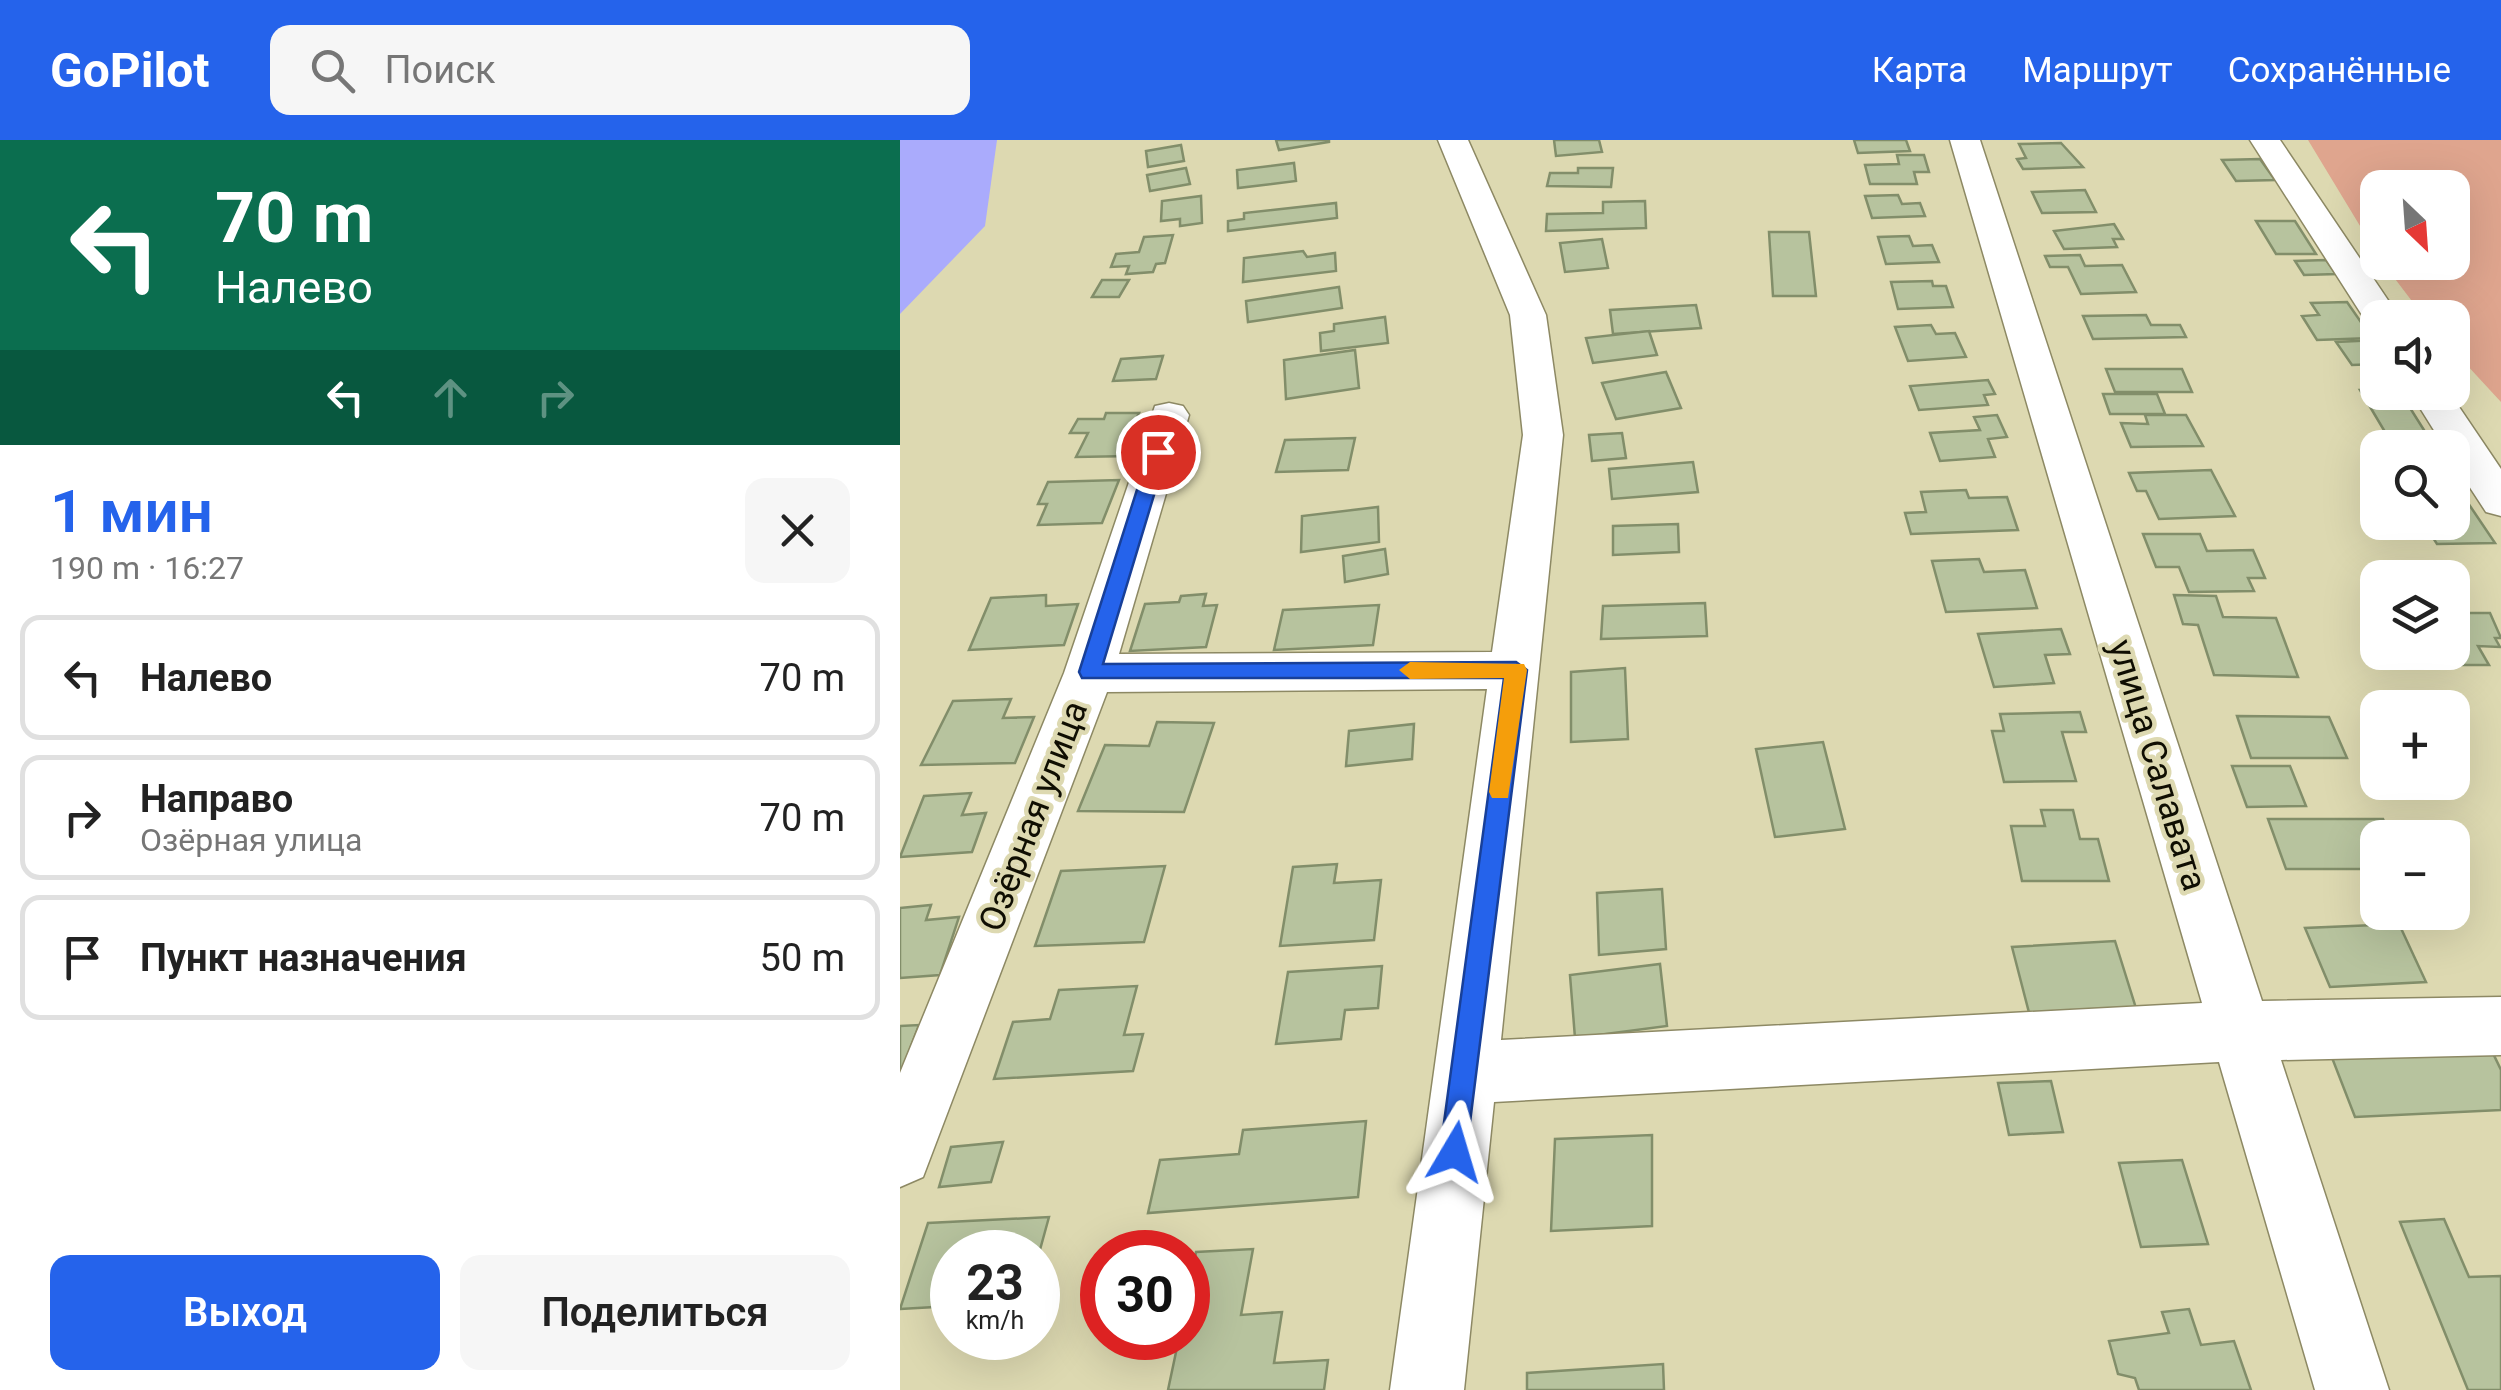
<!DOCTYPE html>
<html lang="ru">
<meta charset="utf-8">
<style>
body{margin:0;font-family:Roboto,sans-serif;background:#f6f6f6;color:#222;height:100vh;display:flex;flex-direction:column;font-size:38px;white-space:nowrap}
*{box-sizing:border-box;margin:0}
p{font-size:32px;color:#767676}
.icon{flex:none;width:55px;height:55px;fill:none;stroke:currentColor;stroke-width:2;stroke-linecap:round;stroke-linejoin:round}
.map{position:relative;flex:1;overflow:hidden}
.details{display:flex;flex-direction:column;background:#fff;width:900px}
.details>*{flex:none}
.banner{background:#0b6e4f;color:#fff;overflow:hidden}
.needle{width:65px;rotate:155deg}
.tools{position:absolute;left:1460px;top:30px;display:grid;gap:20px}
.tools a{display:grid;place-items:center;width:110px;height:110px;border-radius:20px;background:#fff;box-shadow:0 10px 40px #0002;font-size:50px}
.speed{position:absolute;left:30px;top:1090px;display:flex;gap:20px;font-size:50px;font-weight:700;text-align:center}
.speed>*{display:grid;place-content:center;width:130px;height:130px;border-radius:50%;background:#fff;box-shadow:0 10px 40px #0002;line-height:1}
.speed small{font-size:25px;font-weight:400}
.speed .limit{border:15px solid #d22;background:#fff;color:#111}
.pin{position:absolute;display:grid;place-items:center;width:85px;height:85px;color:#fff;margin:-42px;border:5px solid #fff;border-radius:50%;box-shadow:0 2px 10px #0007}
.me{position:absolute;width:110px;margin:-55px;rotate:7deg;stroke-linejoin:round;filter:drop-shadow(0 0 8px #0008)}
.turn{display:flex;align-items:center;gap:35px;height:210px;padding:0 50px;font-size:45px}
.turn .icon{width:130px;height:130px;stroke-width:2.5}
.turn b{display:block;font-size:70px;line-height:85px}
.lanes{display:flex;align-items:center;height:95px;padding:0 50px;background:#0003;justify-content:center;gap:50px;direction:ltr}
.lanes .off{opacity:.35}
.round{display:grid;place-items:center;flex:none;width:105px;height:105px;border-radius:20px;background:#f6f6f6}
.head{display:flex;align-items:center;justify-content:space-between;height:170px;padding:0 50px}
h1{font-size:60px;font-weight:600;line-height:75px;color:#2563eb}
.primary-button{display:flex;gap:20px;margin-top:auto;padding:20px 50px}
.primary-button a{flex:1;height:115px;border-radius:20px;background:#2563eb;color:#fff;font-size:40px;font-weight:600;line-height:115px;text-align:center}
.primary-button a+a{background:#f6f6f6;color:#222}
ul{padding:0;list-style:none}
li{display:flex;align-items:center;gap:30px;height:125px;margin:0 20px 15px;padding:0 30px;border:5px solid #e0e0e0;border-radius:20px}
li div{flex:1}
li b{display:block;font-size:38px}
li em{font-style:normal}
header{display:flex;align-items:center;gap:60px;box-sizing:border-box;height:140px;padding:0 50px;background:#2563eb;color:#fff}
header strong{font-size:48px}
nav{display:flex;gap:55px;margin-inline-start:auto;font-size:35px}
.search{width:700px;height:90px;background:#f6f6f6;display:flex;align-items:center;gap:25px;box-sizing:border-box;padding:0 35px;border-radius:20px;color:#767676;font-size:38px}
main{display:flex;flex:1;min-height:0}
.map>svg:first-child{display:block}
.green{fill:#dfa58e}
.water{fill:#aaabfc}
.building{fill:#b7c39e;stroke:#828e6a;stroke-width:2.5}
.lines{fill:none;stroke-linecap:round;stroke-linejoin:round}
.street-casing{stroke:#8d8964;stroke-width:3}
.street{fill:#fff;fill-rule:evenodd}
.route{fill:#2563eb;stroke:#184099;stroke-width:2.5}
.slow{fill:#f59e0b}
.labels{text-anchor:middle;stroke-width:9;stroke-linejoin:round;paint-order:stroke}
.street-label{font-size:35px;fill:#0f0e02;stroke:#ddd9b1}
</style>
<header>
<strong>GoPilot</strong>
<div class="search"><svg class="icon" aria-label="search" viewBox="0 0 24 24"><circle cx="10" cy="10" r="6"/><path d="M15 15l6 6"/></svg>Поиск</div>
<nav><a>Карта</a><a>Маршрут</a><a>Сохранённые</a></nav>
</header>
<main>
<section class="details">
<div class="banner">
<div class="turn"><svg class="icon" aria-label="left" viewBox="0 0 24 24"><path d="M17 20v-9H6M10 6l-5 5 5 5"/></svg><div><b>70 m</b>Налево</div></div>
<div class="lanes"><svg class="icon" aria-label="left" viewBox="0 0 24 24"><path d="M17 20v-9H6M10 6l-5 5 5 5"/></svg><svg class="icon off" aria-label="ahead" viewBox="0 0 24 24"><path d="M12 20V5M6 11l6-6 6 6"/></svg><svg class="icon off" aria-label="right" viewBox="0 0 24 24"><path d="M7 20v-9h11M14 6l5 5-5 5"/></svg></div>
</div>
<div class="head"><div><h1>1 мин</h1><p>190 m · 16:27</p></div><a class="round"><svg class="icon" aria-label="close" viewBox="0 0 24 24"><path d="M6 6l12 12M18 6L6 18"/></svg></a></div>
<ul>
<li><svg class="icon" aria-label="left" viewBox="0 0 24 24"><path d="M17 20v-9H6M10 6l-5 5 5 5"/></svg><div><b>Налево</b></div><em>70 m</em></li>
<li><svg class="icon" aria-label="right" viewBox="0 0 24 24"><path d="M7 20v-9h11M14 6l5 5-5 5"/></svg><div><b>Направо</b><p>Озёрная улица</p></div><em>70 m</em></li>
<li><svg class="icon" aria-label="arrive" viewBox="0 0 24 24"><path d="M6 21V4h12l-3 4 3 4H6"/></svg><div><b>Пункт назначения</b></div><em>50 m</em></li>
</ul>
<div class="primary-button"><a>Выход</a><a>Поделиться</a></div>
</section>
<div class="map">
<svg width="1601" height="1250" viewBox="0 0 1601 1250">
<rect width="100%" height="100%" fill="#ddd9b1"/>
<polygon class="green" points="1408,0 1601,0 1601,262 1553,210 1552,178 1524,177 1483,123 1552,122 1552,48 1478,48 1477,114"/>
<polygon class="water" points="0,0 97,0 85,86 0,174"/>
<g class="building">
<polygon points="376,0 429,0 429,2 379,10"/>
<polygon points="654,0 699,0 702,12 656,16"/>
<polygon points="954,0 1006,0 1010,11 958,13"/>
<polygon points="1161,3 1183,27 1123,29 1117,19 1126,18 1119,4"/>
<polygon points="281,5 284,21 248,27 246,11"/>
<polygon points="997,15 1024,15 1029,32 1014,32 1017,44 970,44 965,25 999,24"/>
<polygon points="1360,19 1375,40 1336,41 1322,20"/>
<polygon points="394,23 396,41 338,48 337,30"/>
<polygon points="286,28 290,44 250,51 247,35"/>
<polygon points="678,28 713,28 711,47 647,46 650,33 678,33"/>
<polygon points="1185,50 1196,72 1142,73 1132,52"/>
<polygon points="998,55 1002,64 1020,63 1025,76 972,78 965,56"/>
<polygon points="301,56 302,83 280,86 280,79 261,81 262,61"/>
<polygon points="745,61 746,88 646,91 647,74 703,73 703,62"/>
<polygon points="436,63 437,78 328,91 328,81 344,79 344,73"/>
<polygon points="1356,81 1395,81 1416,114 1376,114"/>
<polygon points="1214,84 1223,99 1213,99 1217,107 1164,109 1154,91"/>
<polygon points="869,92 909,92 916,156 873,156"/>
<polygon points="273,95 265,123 256,124 253,132 226,134 229,126 211,127 216,114 239,112 244,97"/>
<polygon points="1009,96 1013,106 1032,105 1039,122 986,124 978,97"/>
<polygon points="702,99 708,128 665,132 660,103"/>
<polygon points="403,111 407,117 435,113 436,131 343,142 344,118"/>
<polygon points="1180,115 1185,126 1222,125 1236,152 1181,154 1168,127 1150,127 1145,116"/>
<polygon points="1426,120 1436,134 1404,135 1395,121"/>
<polygon points="202,140 229,140 219,157 192,157"/>
<polygon points="1032,141 1033,146 1046,146 1053,167 998,169 991,142"/>
<polygon points="439,147 442,168 348,182 346,161"/>
<polygon points="1447,162 1472,198 1417,200 1402,176 1419,175 1411,163"/>
<polygon points="796,165 801,188 713,194 710,170"/>
<polygon points="1246,175 1251,185 1280,185 1286,197 1193,199 1183,176"/>
<polygon points="485,177 488,203 421,211 420,193 434,191 434,184"/>
<polygon points="1031,185 1036,194 1055,193 1066,217 1008,221 995,187"/>
<polygon points="749,191 757,215 693,223 686,198"/>
<polygon points="1478,200 1478,224 1452,225 1436,202"/>
<polygon points="455,210 459,248 386,259 384,220"/>
<polygon points="263,216 256,239 213,241 221,219"/>
<polygon points="1206,229 1282,229 1292,252 1215,252"/>
<polygon points="766,232 781,268 716,279 702,243"/>
<polygon points="1088,240 1095,254 1084,255 1088,265 1019,270 1010,246"/>
<polygon points="1460,250 1500,252 1529,298 1488,297"/>
<polygon points="1203,254 1257,254 1265,274 1210,274"/>
<polygon points="206,273 239,273 230,292 243,292 232,316 176,317 188,293 170,293 178,279 204,279"/>
<polygon points="1097,275 1107,297 1088,299 1095,317 1040,321 1030,293 1080,290 1074,277"/>
<polygon points="1245,275 1286,275 1303,306 1231,307 1221,283 1248,284"/>
<polygon points="722,293 726,318 692,321 689,295"/>
<polygon points="455,298 448,330 376,332 385,300"/>
<polygon points="793,322 798,352 712,359 709,329"/>
<polygon points="1311,330 1335,376 1259,379 1246,351 1237,351 1229,333"/>
<polygon points="219,340 202,383 138,385 147,364 138,364 148,342"/>
<polygon points="1066,350 1069,358 1107,357 1118,390 1011,394 1005,373 1026,372 1021,352"/>
<polygon points="1552,360 1566,360 1595,403 1537,404 1523,382 1552,382"/>
<polygon points="478,367 479,402 401,412 402,376"/>
<polygon points="778,384 779,412 713,415 713,386"/>
<polygon points="1243,394 1300,394 1307,411 1353,410 1365,438 1348,438 1354,451 1289,452 1279,427 1256,427"/>
<polygon points="485,409 488,434 445,442 443,416"/>
<polygon points="1079,419 1084,432 1125,430 1137,468 1046,472 1032,421"/>
<polygon points="306,454 303,466 317,465 306,507 230,511 245,464 279,462 281,456"/>
<polygon points="146,455 146,466 178,464 164,505 69,510 91,458"/>
<polygon points="1274,455 1316,456 1323,477 1376,478 1398,537 1314,535 1298,485 1283,484"/>
<polygon points="805,463 807,496 701,499 703,466"/>
<polygon points="479,465 473,505 374,510 383,470"/>
<polygon points="1552,473 1590,473 1601,498 1595,498 1600,507 1578,506 1589,525 1559,525 1552,512"/>
<polygon points="1161,489 1170,514 1145,515 1154,543 1094,547 1078,494"/>
<polygon points="725,528 728,599 671,602 671,532"/>
<polygon points="111,559 103,578 134,577 115,623 21,625 53,561"/>
<polygon points="1180,572 1186,592 1162,592 1176,641 1104,642 1092,591 1104,591 1100,574"/>
<polygon points="1337,576 1429,577 1447,618 1351,618"/>
<polygon points="257,582 314,583 284,672 178,671 205,605 249,606"/>
<polygon points="514,584 512,619 446,626 449,591"/>
<polygon points="923,602 945,689 875,697 856,609"/>
<polygon points="1332,626 1390,626 1406,666 1347,667"/>
<polygon points="71,653 62,675 86,673 72,712 0,717 24,656"/>
<polygon points="1141,670 1173,670 1180,699 1198,699 1209,741 1122,741 1111,686 1145,686"/>
<polygon points="1368,679 1483,679 1491,698 1478,698 1478,729 1386,729"/>
<polygon points="437,724 434,743 481,740 474,800 380,806 393,727"/>
<polygon points="265,726 244,802 135,806 161,731"/>
<polygon points="762,749 766,809 699,815 697,753"/>
<polygon points="31,765 26,780 59,777 40,835 0,838 0,768"/>
<polygon points="1499,784 1526,842 1430,847 1405,788"/>
<polygon points="1215,801 1240,881 1133,888 1112,807"/>
<polygon points="760,824 767,886 675,898 670,835"/>
<polygon points="482,826 478,868 445,870 441,899 376,904 388,832"/>
<polygon points="237,846 224,895 243,894 233,931 94,939 113,882 150,879 159,850"/>
<polygon points="19,885 0,936 0,886"/>
<polygon points="1588,903 1601,930 1601,970 1455,977 1429,910"/>
<polygon points="1151,941 1163,992 1109,995 1098,943"/>
<polygon points="466,981 458,1057 248,1073 260,1020 339,1014 343,990"/>
<polygon points="752,995 752,1086 651,1091 655,999"/>
<polygon points="103,1002 91,1042 39,1047 51,1007"/>
<polygon points="1282,1020 1308,1104 1241,1107 1219,1023"/>
<polygon points="149,1077 138,1117 138,1112 52,1112 52,1166 0,1169 28,1083"/>
<polygon points="1544,1079 1569,1137 1601,1136 1601,1250 1568,1250 1500,1082"/>
<polygon points="353,1109 341,1175 382,1172 374,1223 428,1220 424,1250 268,1250 279,1198 288,1198 288,1155 296,1112"/>
<polygon points="1289,1169 1301,1205 1334,1201 1351,1250 1239,1250 1235,1238 1218,1234 1209,1201 1269,1193 1262,1172"/>
<polygon points="763,1224 764,1250 627,1250 627,1233"/>
</g>
<g class="lines">
<defs>
<g id="street">
<polygon points="538,0 568,0 646,175 663,295 601,900 1302,863 1050,0 1080,0 1362,861 1601,857 1601,915 1381,920 1489,1250 1415,1250 1319,922 594,962 564,1250 490,1250 587,549 207,552 23,1037 0,1047 0,933 164,533 255,266 269,263 283,266 289,275 219,514 592,512 623,295 610,175"/>
<polygon points="1350,0 1380,0 1500,178 1478,178 1478,188 1469,186"/>
<polygon points="1510,252 1549,252 1601,329 1601,376 1586,372 1552,320 1552,308 1545,308"/>
</g>
</defs>
<use href="#street" class="street-casing"/>
<use href="#street" class="street"/>
</g>
<polygon class="route" points="258,306 267,312 203,524 616,522 627,530 565,1022 555,1026 545,1022 540,1012 604,538 182,538 179,532 249,312"/>
<polygon class="slow" points="510,522 624,524 627,530 608,658 592,658 589,652 604,538 510,539 499,530"/>
<g class="labels">
<g class="street-label">
<text transform="translate(1258 625) rotate(73)" y="12">улица Салавата</text>
<text transform="translate(133 676) rotate(-69)" y="12">Озёрная улица</text>
</g>
</g>
</svg>
<div class="tools">
<a><svg class="needle" viewBox="-14 -14 28 28"><path d="M0-13l5 13h-10z" fill="#e53935"/><path d="M0 13l5-13h-10z" fill="#767676"/></svg></a>
<a><svg class="icon" aria-label="sound" viewBox="0 0 24 24"><path d="M4 9h4l5-4v14l-5-4H4zM17 9q2 3 0 6"/></svg></a>
<a><svg class="icon" aria-label="search" viewBox="0 0 24 24"><circle cx="10" cy="10" r="6"/><path d="M15 15l6 6"/></svg></a>
<a><svg class="icon" aria-label="layers" viewBox="0 0 24 24"><path d="M12 4l9 5-9 5-9-5zM3 14l9 5 9-5"/></svg></a>
<a>+</a>
<a>−</a>
</div>
<div class="speed"><div>23<small>km/h</small></div><div class="limit">30</div></div>
<div class="pin" style="left:258px;top:312px;background:#d93025"><svg class="icon" aria-label="arrive" viewBox="0 0 24 24"><path d="M6 21V4h12l-3 4 3 4H6"/></svg></div>
<svg class="me" style="left:555px;top:1012px" viewBox="-20 -20 40 40"><path d="M0-17L14 15 0 8-14 15z" fill="#2563eb" stroke="#fff" stroke-width="4"/></svg>
</div>
</main>
